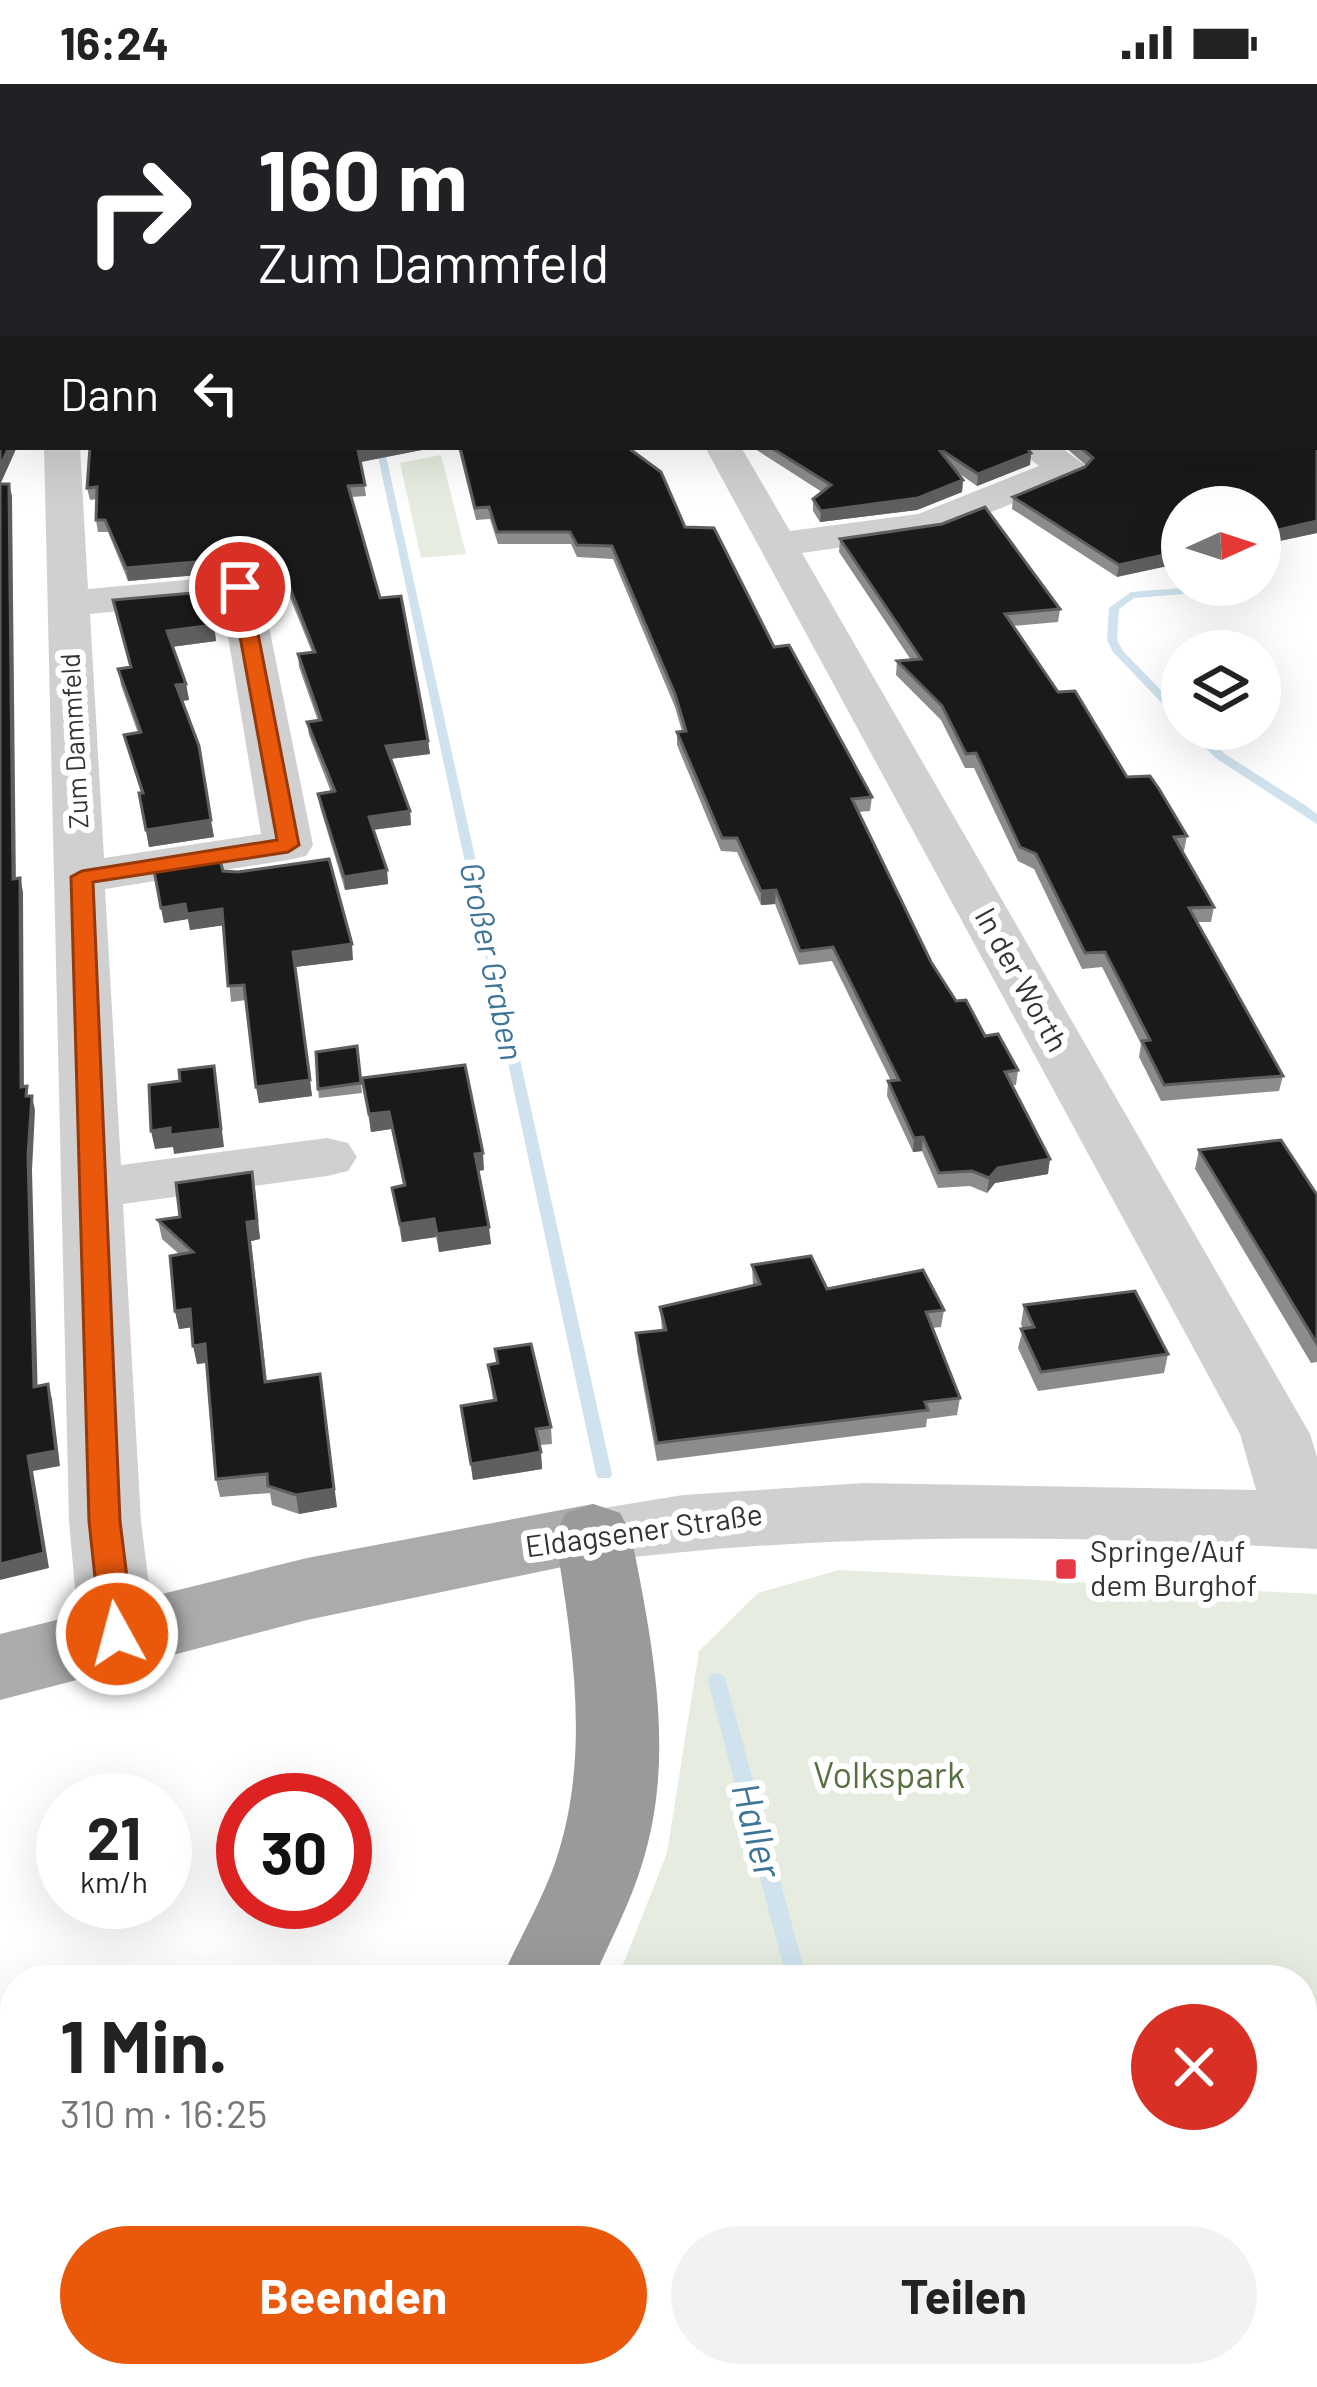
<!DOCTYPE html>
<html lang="de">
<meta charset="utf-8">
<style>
body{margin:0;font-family:Barlow,sans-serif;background:#f2f2f2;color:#222;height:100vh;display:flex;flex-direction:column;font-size:45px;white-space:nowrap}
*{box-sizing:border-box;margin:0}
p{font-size:39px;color:#767676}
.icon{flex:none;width:66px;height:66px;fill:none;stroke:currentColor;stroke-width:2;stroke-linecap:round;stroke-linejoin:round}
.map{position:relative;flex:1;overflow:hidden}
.panel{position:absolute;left:0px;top:1881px;width:1317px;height:423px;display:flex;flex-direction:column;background:#fff;border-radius:48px 48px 0 0;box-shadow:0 12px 48px #0002}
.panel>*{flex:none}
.banner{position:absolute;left:0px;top:0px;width:1317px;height:366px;box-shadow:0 12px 48px #0002;background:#202124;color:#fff;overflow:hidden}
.needle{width:78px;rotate:87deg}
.buttons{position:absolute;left:1161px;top:402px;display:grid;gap:24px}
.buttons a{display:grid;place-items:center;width:120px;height:120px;border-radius:50%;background:#fff;box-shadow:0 12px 48px #0002;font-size:60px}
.speed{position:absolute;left:36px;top:1689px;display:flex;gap:24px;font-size:60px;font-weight:700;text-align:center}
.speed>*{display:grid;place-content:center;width:156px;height:156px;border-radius:50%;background:#fff;box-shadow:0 12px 48px #0002;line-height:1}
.speed small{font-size:30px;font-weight:400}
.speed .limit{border:18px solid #d22;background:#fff;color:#111}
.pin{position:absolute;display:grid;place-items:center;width:102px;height:102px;color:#fff;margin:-51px;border:6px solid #fff;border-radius:50%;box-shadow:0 3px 12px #0007}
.me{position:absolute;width:132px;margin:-66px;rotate:353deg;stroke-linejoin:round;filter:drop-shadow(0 0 9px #0008)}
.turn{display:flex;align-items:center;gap:42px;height:252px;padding:0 60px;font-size:54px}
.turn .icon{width:156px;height:156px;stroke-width:2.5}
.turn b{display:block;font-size:84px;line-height:102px}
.then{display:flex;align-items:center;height:114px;padding:0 60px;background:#0003;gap:24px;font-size:45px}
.round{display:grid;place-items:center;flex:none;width:126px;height:126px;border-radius:63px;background:#f2f2f2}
.head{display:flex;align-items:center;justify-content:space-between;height:204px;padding:0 60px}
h1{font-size:72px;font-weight:700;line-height:90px}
.button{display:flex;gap:24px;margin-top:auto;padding:24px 60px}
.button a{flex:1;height:138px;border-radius:72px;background:#ea580c;color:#fff;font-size:48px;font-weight:700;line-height:138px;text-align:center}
.button a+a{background:#f2f2f2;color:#222}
.status{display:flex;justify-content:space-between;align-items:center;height:84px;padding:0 60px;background:#fff;direction:ltr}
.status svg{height:33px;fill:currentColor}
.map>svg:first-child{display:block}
.green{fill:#e6ecdf}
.water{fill:#cfe2ee}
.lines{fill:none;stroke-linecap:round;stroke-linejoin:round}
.stream{fill:#cfe2ee;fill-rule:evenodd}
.minor{fill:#d0d0d0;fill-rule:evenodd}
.major{fill:#ababab;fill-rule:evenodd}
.highway{fill:#9a9a9a;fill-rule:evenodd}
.wall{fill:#8c8c8c}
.shaded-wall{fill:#5f5f5f}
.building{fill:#1a1a1a;stroke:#5f5f5f;stroke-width:3}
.route{fill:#ea580c;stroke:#983908;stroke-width:3}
.poi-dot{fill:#e63946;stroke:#fff;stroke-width:4.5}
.labels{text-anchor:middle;stroke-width:12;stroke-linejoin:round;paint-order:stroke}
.far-street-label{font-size:27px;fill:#333;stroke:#fff}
.street-label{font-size:30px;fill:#333;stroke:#fff}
.poi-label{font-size:30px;fill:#333;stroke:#fff;text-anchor:start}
.water-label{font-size:33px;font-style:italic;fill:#3f7597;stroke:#fff}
.near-park-label{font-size:36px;fill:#56703f;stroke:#fff}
.near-water-label{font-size:39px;font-style:italic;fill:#3f7597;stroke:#fff}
</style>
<div class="status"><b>16:24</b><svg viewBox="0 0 49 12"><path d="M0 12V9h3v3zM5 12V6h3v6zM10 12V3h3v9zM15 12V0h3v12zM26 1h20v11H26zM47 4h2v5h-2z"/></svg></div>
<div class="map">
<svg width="1317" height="2303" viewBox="0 0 1317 2303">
<rect width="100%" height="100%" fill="#fff"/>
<g class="green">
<polygon points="441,371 466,470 421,474 400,379"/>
<polygon points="839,1486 1317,1510 1317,2303 457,2303 462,2289 1302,2289 1302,1896 617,1896 667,1769 699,1567 758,1509"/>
</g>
<polygon class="water" points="633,2289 814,2289 826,2303 622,2303"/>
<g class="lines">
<g class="stream">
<polygon points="281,0 287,0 286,3 280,3"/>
<polygon points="376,363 384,363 612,1390 610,1394 598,1394 596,1390"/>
<polygon points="1260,498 1264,501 1259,504 1134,514 1119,525 1117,556 1123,567 1182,628 1182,637 1178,636 1113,568 1107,556 1109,524 1131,508 1221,501 1260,501"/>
<polygon points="1186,645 1197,645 1225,670 1305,721 1317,730 1317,740 1217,675"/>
<polygon points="717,1589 724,1592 726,1597 807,1896 787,1896 708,1597 710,1592"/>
<polygon points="936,2289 961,2289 967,2303 942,2303"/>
</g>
<g class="minor">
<rect x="0" y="28" width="3" height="16"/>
<polygon points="1314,66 1317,67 1317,83 1314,82"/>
<rect x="0" y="144" width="3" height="18"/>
<polygon points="3,216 3,236 0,237 0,217"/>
<polygon points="0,301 3,302 3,324 0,323"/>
<polygon points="1314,330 1317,331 1317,354 1314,353"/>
<path d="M44,363H80L88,505L240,491L255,494L261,503L313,761L306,772L288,776L105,805L121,1081L327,1054L348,1059L357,1073L348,1087L327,1092L123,1120L141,1437L155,1550L144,1572L117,1581L90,1572L79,1550L69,1437ZM222,517L261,750L104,774L90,530Z"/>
<path d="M705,363H741L790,447L918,430L1039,382L1015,363H1060L1088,383L1082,391L940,449L802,469L1310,1350L1317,1373V1465C1074,1451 835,1447 593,1478L567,1470L557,1450L567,1430L683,1411L864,1399L1256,1406L1240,1350Z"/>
</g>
<polygon class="major" points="593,1420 620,1429 631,1450 620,1471 307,1536 0,1616 0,1550 307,1474"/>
<g class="highway">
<path d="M593,1420L620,1429L631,1450C652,1558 676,1669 643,1777C631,1818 610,1857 593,1896H501C518,1857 541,1819 555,1779C592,1671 572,1559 555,1450L566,1429Z"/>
<polygon points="324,2289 430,2289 424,2303 318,2303"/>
</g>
</g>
<g class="wall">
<polygon points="1317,346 1317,449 1260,461 1260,423 1117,493 1012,425 1013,413 1085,383 1087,382 1065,363 1314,363"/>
<polygon points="90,363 437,363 361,378 366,412 351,413 380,514 428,657 430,670 391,675 410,727 411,741 373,746 387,786 388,800 345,806 320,723 318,710 331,708 309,651 307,638 318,637 299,583 298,570 312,568 278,484 128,497 108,448 98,448 96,436 97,415 90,416 87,404"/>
<polygon points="458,363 627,363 774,563 872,713 870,727 858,728 931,878 956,917 1018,986 1016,1001 1012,1001 1048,1090 995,1099 987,1109 970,1102 938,1104 922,1067 913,1068 887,1012 888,997 891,997 832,877 799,881 775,820 761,821 737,768 721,767 677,661 677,648 682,647 675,623 613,475 577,473 571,460 498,460 490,435 476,436"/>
<polygon points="752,363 1026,363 1031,369 1030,381 977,402 957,388 963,396 962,408 917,426 820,438 813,427 813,415 822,408"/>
<polygon points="840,455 1060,525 1058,538 1013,542 1058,608 1127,693 1187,752 1184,767 1182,767 1214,823 1211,838 1197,838 1283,992 1279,1007 1161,1017 1139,973 1141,960 1102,883 1082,885 1034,785 1018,777 974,684 965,684 941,636 896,591 897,577 911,576 839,468"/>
<polygon points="113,516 214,541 216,557 172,563 186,600 189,616 182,617 214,753 149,763 139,709 141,709 128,667 124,651 138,649 121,601 118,585 130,583"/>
<polygon points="154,786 223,787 353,876 295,883 312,1012 259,1019 246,916 231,918 224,841 190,846 188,835 164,839"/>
<polygon points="357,962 362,1009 319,1014 318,1005"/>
<polygon points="362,994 484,1086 478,1087 491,1160 439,1168 436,1153 402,1158 392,1104 403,1101 391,1045 371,1048"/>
<polygon points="1199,1066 1317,1111 1317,1278 1311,1279 1195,1085"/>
<polygon points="255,1106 260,1155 251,1157 267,1298 337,1423 299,1430 272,1421 270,1409 220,1413 216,1395 207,1279 197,1280 192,1243 179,1245 175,1227 179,1170 162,1155 158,1136 180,1133"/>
<polygon points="752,1181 827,1205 944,1226 941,1243 932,1244 960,1314 957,1331 927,1335 926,1343 657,1377 637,1267 636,1249 662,1246 660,1223 753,1202"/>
<polygon points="1024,1221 1168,1270 1164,1289 1038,1307 1018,1264 1023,1245 1021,1240"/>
<polygon points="495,1265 551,1343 552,1360 540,1361 542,1385 473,1396 461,1322 493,1317 488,1281 496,1280"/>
</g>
<g class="shaded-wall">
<polygon points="9,363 17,363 0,401 0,383"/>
<polygon points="376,363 437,363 360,378 358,366"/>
<polygon points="1031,369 1030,381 977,402 978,390"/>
<polygon points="963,396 962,408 917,426 820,438 821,427"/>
<polygon points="9,400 12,412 16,808 13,795"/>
<polygon points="1317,437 1317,449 1260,461 1260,450"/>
<polygon points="1182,467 1182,479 1117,493 1119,481"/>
<polygon points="277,471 278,484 128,497 126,484"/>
<polygon points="214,541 216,557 170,563 167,547"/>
<polygon points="186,600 189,616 179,617 176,601"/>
<polygon points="428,657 430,670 388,675 386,662"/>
<polygon points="410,727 411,741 370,746 369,733"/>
<polygon points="211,736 214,753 149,763 146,746"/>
<polygon points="387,786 388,800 345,806 344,793"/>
<polygon points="20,794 23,808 24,1018 21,1003"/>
<polygon points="776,806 775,820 761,821 761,807"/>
<polygon points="185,820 222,825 225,841 190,846 188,835 164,839 161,824"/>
<polygon points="352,860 353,876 295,883 312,1012 259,1019 256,1003 293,868"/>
<polygon points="214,982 224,1063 174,1070 173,1063 155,1065 151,1047 170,1044"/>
<polygon points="32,1012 35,1026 32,1086 38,1318 34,1303 28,1071"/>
<polygon points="389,1028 391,1045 371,1048 369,1030"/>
<polygon points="923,1053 922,1067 913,1068 914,1054"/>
<polygon points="483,1069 484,1086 476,1087 475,1070"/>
<polygon points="1050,1075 1048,1090 995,1099 987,1109 989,1094 998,1084"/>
<polygon points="252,1088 260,1155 251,1157 269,1316 247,1138"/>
<polygon points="434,1135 436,1153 402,1158 400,1140"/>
<polygon points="489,1143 491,1160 439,1168 437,1150"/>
<polygon points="190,1225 194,1243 179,1245 175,1227"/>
<polygon points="205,1260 209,1278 197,1280 193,1262"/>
<polygon points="320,1290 337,1423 299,1430 296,1411"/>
<polygon points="48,1300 52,1315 60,1382 33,1387 49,1484 0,1496 0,1480"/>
<polygon points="541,1368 542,1385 473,1396 471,1380"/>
</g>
<g class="building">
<polygon points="0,0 236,0 237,1 229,3 3,3 3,17 0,16"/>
<polygon points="356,0 1317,0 1317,56 1314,56 1314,3 357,3"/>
<polygon points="0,37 3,38 3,70 0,71"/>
<polygon points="1314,75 1317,78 1317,231 1314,232"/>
<polygon points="3,90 3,133 0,131 0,92"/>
<polygon points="0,154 3,155 3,204 0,202"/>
<polygon points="0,227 3,228 3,289 0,289"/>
<polygon points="1314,245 1317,256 1317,318 1314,318"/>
<polygon points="3,314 3,363 9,363 0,383 0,316"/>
<polygon points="1314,343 1317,346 1317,437 1260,450 1260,423 1182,423 1182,467 1119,481 1013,413 1085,383 1093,374 1080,363 1314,363"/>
<polygon points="90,363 376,363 358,366 365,401 348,402 380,514 401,512 428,657 386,662 410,727 369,733 387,786 344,793 318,710 335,707 307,638 321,636 298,570 315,568 277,471 126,484 105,436 96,436 97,403 87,404"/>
<polygon points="460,363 627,363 661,388 685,443 714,444 774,563 789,561 872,713 852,715 931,878 956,917 966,916 985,952 998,950 1018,986 1005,988 1050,1075 998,1084 989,1094 972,1087 939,1089 923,1053 914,1054 888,997 899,996 833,863 800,867 776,806 761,807 737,754 722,754 677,648 686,647 675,610 612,462 577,461 570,448 497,448 489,423 475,424"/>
<polygon points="770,363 937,363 963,396 918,414 821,427 813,415 831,401"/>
<polygon points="937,363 1026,363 1031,369 978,390"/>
<polygon points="0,400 9,400 13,795 20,794 21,1003 27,1002 26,1012 32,1012 28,1071 34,1303 48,1300 56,1367 28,1372 44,1469 0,1480"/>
<polygon points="985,423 1060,525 1005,530 1058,608 1075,607 1127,693 1150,692 1159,705 1187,752 1174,753 1214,823 1189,824 1283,992 1164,1001 1142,957 1150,956 1105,868 1085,869 1036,770 1020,763 976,669 966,670 942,622 897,577 921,575 840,455 942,440"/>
<polygon points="203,508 214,541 167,547 186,600 176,601 199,662 211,736 146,746 139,709 143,709 124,651 141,648 118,585 131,583 113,516"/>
<polygon points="329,775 352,860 293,868 310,996 256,1003 244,901 228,902 222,825 187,830 185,820 161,824 154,786 220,776 223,787 238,788"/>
<polygon points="357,962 361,999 318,1005 316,968"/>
<polygon points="465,981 483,1069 475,1070 489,1143 437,1150 434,1135 400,1140 392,1104 405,1101 389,1028 369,1030 362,994"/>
<polygon points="214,982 221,1045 170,1051 170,1044 151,1047 149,1001 180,997 179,986"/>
<polygon points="1281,1056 1317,1111 1317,1260 1199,1066"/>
<polygon points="252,1088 257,1137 247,1138 265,1298 320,1290 334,1405 296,1411 268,1402 267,1390 216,1395 205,1260 193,1262 190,1225 175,1227 170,1172 193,1168 158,1136 180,1133 176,1099"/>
<polygon points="811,1172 827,1205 923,1186 944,1226 926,1228 960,1314 925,1318 928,1326 657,1359 636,1249 666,1246 660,1223 760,1200 752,1181"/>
<polygon points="1135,1207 1168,1270 1041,1288 1021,1245 1034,1243 1024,1221"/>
<polygon points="531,1260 551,1343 536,1345 541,1368 471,1380 461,1322 496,1316 488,1281 498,1279 495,1265"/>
</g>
<polygon class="route" points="240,497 249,503 299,761 288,768 93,798 120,1437 134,1550 129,1560 106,1560 101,1550 89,1437 71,793 82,787 277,756 231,503"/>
<rect class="poi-dot" x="1054" y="1473" width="24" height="24" rx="6"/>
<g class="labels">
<g class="far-street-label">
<text transform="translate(75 657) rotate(-93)" y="9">Zum Dammfeld</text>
</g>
<g class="street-label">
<text transform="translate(1021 896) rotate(61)" y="10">In der Worth</text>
<text transform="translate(644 1447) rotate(-8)" y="10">Eldagsener Straße</text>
</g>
<g class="poi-label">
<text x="1090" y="1478">Springe/Auf<tspan x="1090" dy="34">dem Burghof</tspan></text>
</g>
<g class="water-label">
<text transform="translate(492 877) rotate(78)" y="12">Großer Graben</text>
</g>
<g class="near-park-label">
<text x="889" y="1704">Volkspark</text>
</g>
<g class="near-water-label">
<text transform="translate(757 1746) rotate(75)" y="14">Haller</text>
</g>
</g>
</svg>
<div class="buttons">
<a><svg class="needle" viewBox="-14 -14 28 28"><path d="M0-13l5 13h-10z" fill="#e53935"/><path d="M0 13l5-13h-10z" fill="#767676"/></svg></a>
<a><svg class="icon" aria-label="layers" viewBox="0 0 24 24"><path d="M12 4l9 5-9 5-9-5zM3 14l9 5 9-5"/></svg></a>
</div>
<div class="speed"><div>21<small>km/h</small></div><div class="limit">30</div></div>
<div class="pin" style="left:240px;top:503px;background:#d93025"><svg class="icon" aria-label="arrive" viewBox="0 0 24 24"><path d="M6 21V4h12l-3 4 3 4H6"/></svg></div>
<svg class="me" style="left:117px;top:1550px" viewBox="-20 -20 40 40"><circle r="17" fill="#ea580c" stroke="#fff" stroke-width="3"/><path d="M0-11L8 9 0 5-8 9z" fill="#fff"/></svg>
<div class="banner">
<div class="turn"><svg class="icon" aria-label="right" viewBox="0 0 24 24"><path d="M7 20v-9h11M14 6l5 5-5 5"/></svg><div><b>160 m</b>Zum Dammfeld</div></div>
<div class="then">Dann<svg class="icon" aria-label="left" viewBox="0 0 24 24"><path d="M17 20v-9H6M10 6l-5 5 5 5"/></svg></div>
</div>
<section class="panel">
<div class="head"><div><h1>1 Min.</h1><p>310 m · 16:25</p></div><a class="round" style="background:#d93025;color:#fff"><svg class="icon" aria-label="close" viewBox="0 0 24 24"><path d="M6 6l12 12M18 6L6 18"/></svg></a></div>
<div class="button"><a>Beenden</a><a>Teilen</a></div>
</section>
</div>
